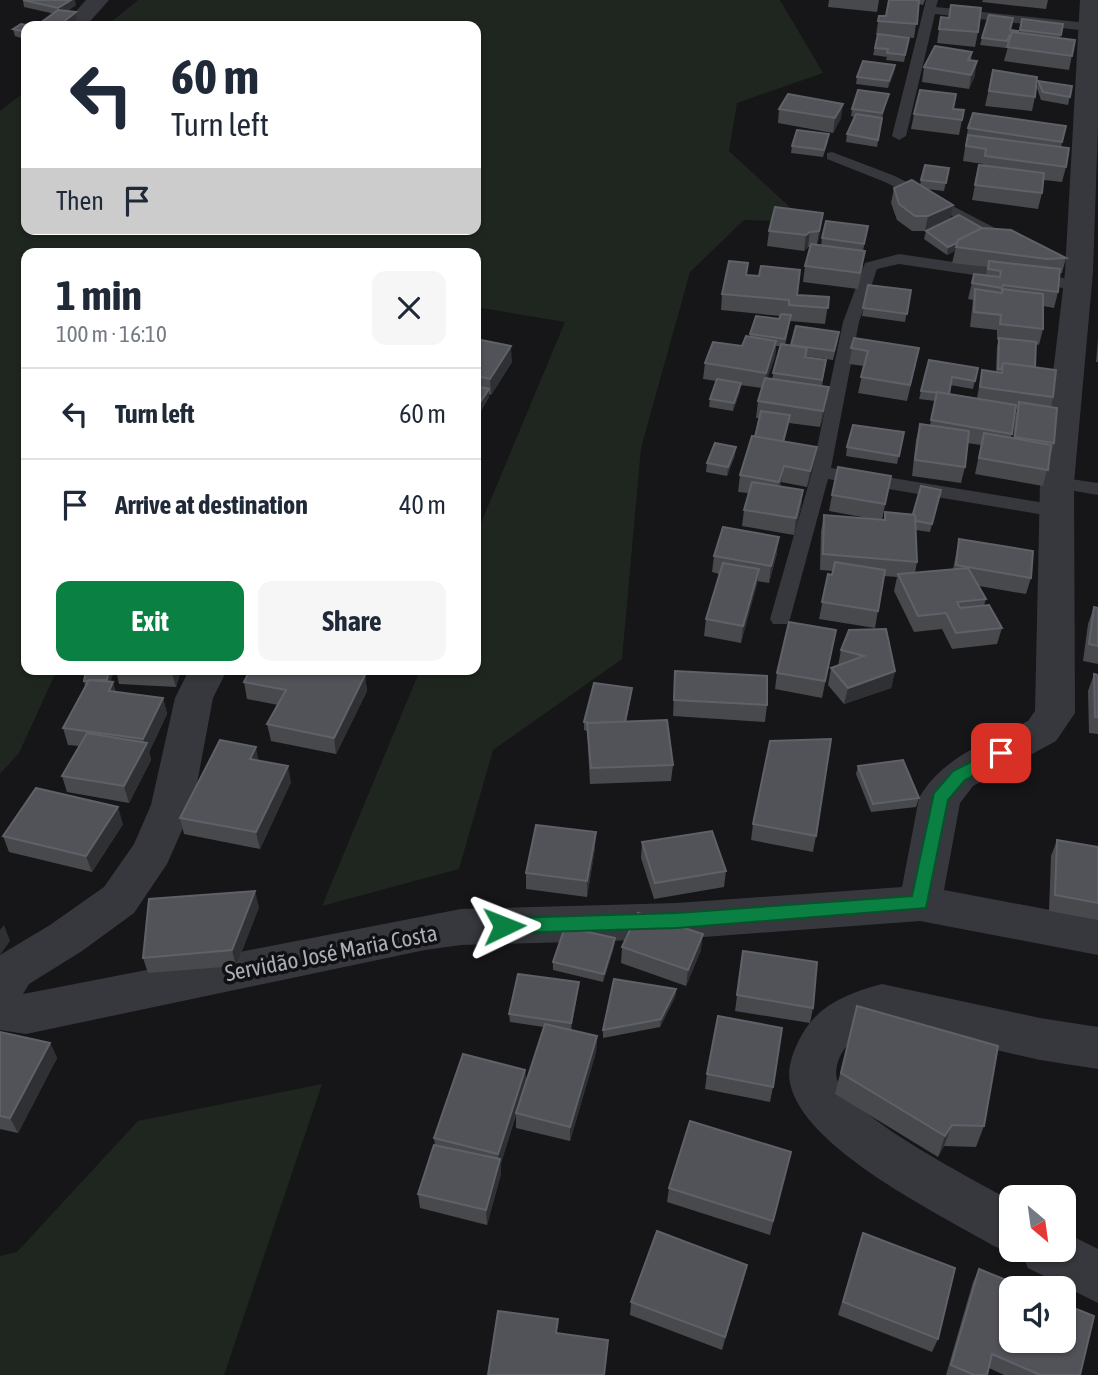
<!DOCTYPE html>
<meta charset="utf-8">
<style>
body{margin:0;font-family:"Asap Condensed",sans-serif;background:#f6f6f7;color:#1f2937;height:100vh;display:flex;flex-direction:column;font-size:26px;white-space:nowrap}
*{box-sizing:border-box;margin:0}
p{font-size:23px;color:#747a83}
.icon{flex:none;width:38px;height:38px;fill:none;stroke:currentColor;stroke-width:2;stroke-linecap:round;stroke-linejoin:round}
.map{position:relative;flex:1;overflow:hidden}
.side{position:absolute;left:21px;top:248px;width:460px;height:427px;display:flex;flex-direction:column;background:#fff;border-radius:14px;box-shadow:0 2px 5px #0004}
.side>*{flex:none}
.top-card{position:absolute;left:21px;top:21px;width:460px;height:214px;border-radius:14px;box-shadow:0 2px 5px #0004;background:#fff;color:#1f2937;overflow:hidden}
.needle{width:46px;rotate:151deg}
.controls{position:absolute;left:999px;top:1185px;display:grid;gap:14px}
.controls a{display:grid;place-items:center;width:77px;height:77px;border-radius:14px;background:#fff;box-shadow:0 2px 5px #0004;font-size:35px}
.pin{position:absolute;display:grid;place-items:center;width:60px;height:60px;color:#fff;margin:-30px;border-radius:14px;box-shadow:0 4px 10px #0006}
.me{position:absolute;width:77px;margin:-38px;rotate:88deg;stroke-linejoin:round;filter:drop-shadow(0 0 5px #0008)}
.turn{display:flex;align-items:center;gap:24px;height:147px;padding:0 35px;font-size:32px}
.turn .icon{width:91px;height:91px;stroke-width:2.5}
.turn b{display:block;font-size:49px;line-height:60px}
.then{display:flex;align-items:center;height:66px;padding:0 35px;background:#0003;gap:14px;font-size:26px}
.round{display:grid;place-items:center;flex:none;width:74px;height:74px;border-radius:14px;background:#f6f6f7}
.headline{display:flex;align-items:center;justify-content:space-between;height:119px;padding:0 35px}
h1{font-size:42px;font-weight:700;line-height:52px}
.action{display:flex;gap:14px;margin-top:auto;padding:14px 35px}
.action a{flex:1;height:80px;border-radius:14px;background:#0b8043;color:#fff;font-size:28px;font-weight:700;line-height:80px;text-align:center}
.action a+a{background:#f6f6f7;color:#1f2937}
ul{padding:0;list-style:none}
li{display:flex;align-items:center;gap:21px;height:91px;padding:0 35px;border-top:2px solid #e0e1e3}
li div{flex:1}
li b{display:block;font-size:26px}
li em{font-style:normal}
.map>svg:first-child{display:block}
.green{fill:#1e261f}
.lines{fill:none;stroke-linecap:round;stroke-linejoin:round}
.lane{fill:#37383d;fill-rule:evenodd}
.street{fill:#37383d;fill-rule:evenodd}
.wall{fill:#47494d;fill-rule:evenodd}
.shaded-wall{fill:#2f3033}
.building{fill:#525359;stroke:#5f6168;stroke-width:2}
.route{fill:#0b8043;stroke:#07532c;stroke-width:2}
.labels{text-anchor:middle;stroke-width:7;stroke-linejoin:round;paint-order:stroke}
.street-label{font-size:23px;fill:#a8adb8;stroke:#111113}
</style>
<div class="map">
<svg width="1098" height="1375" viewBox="0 0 1098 1375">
<rect width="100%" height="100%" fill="#161618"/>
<g class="green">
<polygon points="138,0 780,0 823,73 737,103 729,151 806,222 744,220 690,272 641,448 622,659 493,750 459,869 322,906 420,670 476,670 476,535 565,322 476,307 476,254 26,254 26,670 57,670 19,753 0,774 0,111 26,91 26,229 476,229 476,26 106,26"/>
<polygon points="322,1084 224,1375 0,1375 0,1256 17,1252 138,1121"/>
</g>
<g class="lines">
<g class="lane">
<polygon points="926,0 938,0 936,7 1088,23 1094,27 1088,31 935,14 906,136 899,140 892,136"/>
<polygon points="832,152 895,176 1018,240 1010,245 1005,243 885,182 827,159 827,153"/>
<polygon points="899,254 1077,280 1085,285 1077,290 899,264 877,269 859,322 831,468 1057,505 1066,511 1057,517 828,479 790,619 787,624 773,624 770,619 812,472 843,322 865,263"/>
<polygon points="1057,477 1098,483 1098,495 1051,487 1048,483 1051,479"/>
</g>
<g class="street">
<polygon points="86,0 109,0 86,26 63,26"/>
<path d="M1080,0H1098V126L1093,272L1074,483L1075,713L1056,741L973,786L960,803L944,890L1098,919V955L920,921L677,939L461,945L425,950L26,1034L0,1030V955L50,925L104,887L134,844L151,805L175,698L189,670H227L213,698L193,805L167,864L134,913L82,951L29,984L23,994L461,909L677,903L902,887L919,798C942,757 988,742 1028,721L1035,711L1040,483L1065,272Z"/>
<path d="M882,984L1040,1018L1098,1027V1069L1040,1060L882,1024C868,1028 855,1035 846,1047C839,1055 833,1071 838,1082C855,1119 974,1180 1012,1201V1250H1064V1232L1098,1249V1303L1028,1268L1020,1250L1012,1254L994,1246C939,1214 803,1148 790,1083C787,1069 792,1055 798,1042C815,1006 845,994 882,984Z"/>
</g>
</g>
<g class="wall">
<polygon points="23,0 76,5 67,11 76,12 77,19 24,7"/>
<polygon points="829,0 879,0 877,12 828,7"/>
<polygon points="886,0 925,0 923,5 919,4 914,38 895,36 909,38 904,62 886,60 887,57 873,55 878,35 876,35 879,16 886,16 889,0"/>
<polygon points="983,0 1048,0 1046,9 982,2"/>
<polygon points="941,17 978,32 975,47 937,43"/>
<polygon points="1022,19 1063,24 1060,38 1075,40 1069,70 1004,61 1009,43 1007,43 1006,48 980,45 982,38 1010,30 1019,33"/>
<polygon points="26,26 26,44 23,44 21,38 15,36 13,29"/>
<polygon points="972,52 971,60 975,75 969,89 922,82 924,67"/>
<polygon points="895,65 894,72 888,88 856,84 857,77"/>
<polygon points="993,70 1035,97 1032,111 985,106"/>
<polygon points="1038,81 1072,86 1068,105 1041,100 1037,88"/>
<polygon points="889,94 882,118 877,147 846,142 847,134 855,117 851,116 852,109"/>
<polygon points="779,109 841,118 833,133 778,123"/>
<polygon points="953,109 964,110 959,135 911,129 914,114"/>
<polygon points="1066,126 1061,147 1066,167 1062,182 1044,180 1042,193 1038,209 972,200 979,165 983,165 983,164 963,161 968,128"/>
<polygon points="828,141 823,157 791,153 792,146"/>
<path d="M949,168L944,191L926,189L950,219L982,228L1066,258L1062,273H1060L1058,292L1054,308L1043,306V329L1039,345L1036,344L1035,367L1053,397L1051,407L1054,443L1043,486L975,474L981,445L967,443L965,467L961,483L912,476L916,440L920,424L930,425L935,401L919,399L929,360L978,368L973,389L950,385L949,394L977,398L982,370L996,372L997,346L999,340H997V330L970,327L973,300L968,299L974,274L986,275L987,267L952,263L955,251L947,255L924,239L926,231L934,228L925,231H912L897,220L891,203L894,188L920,185L921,180ZM1016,409H1017L1015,418L1013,439L1011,438Z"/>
<polygon points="823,213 817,245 821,246 822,238 868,226 863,251 863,267 858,289 803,282 805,266 811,247 808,247 804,251 767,246 769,231"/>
<path d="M747,275L797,295L829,297L825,324L790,321L785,345L791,346L838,340L833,360L806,356V357L826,360L822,386L829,387L827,403L820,427L789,423L784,442L817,447L814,463L807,487L781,482L780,487L803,490L801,507L794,535L742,526L744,510L748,493L738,492L740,475L755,437L760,418H756L758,401L762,388L740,385V391L733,411L709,407L710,399L716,381L703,379L705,363L742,346L750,337V334L779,319L780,316L721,310L722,294ZM776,346H780L772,379L767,378L775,357Z"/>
<polygon points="868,285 911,290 905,322 862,316"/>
<polygon points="854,338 916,364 907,401 858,393 864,366 849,364"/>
<polygon points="476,339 512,362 491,395 489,394 489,397 478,416 476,415"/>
<polygon points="1098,339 1098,362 1096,362"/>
<polygon points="904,432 897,464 846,456 847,447"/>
<polygon points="735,455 727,476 706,472 707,463"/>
<polygon points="891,476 882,520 884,520 885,512 913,514 941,490 930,532 916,530 917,562 915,573 953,569 959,539 1031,578 1026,594 979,586 986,599 984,605 1002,628 997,644 952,649 942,629 914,632 894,591 897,577 884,576 875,628 819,619 828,574 832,575 833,571 820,570 821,531 824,515 878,520 829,511 832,495"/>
<polygon points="777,553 769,583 757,581 741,643 704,636 706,619 719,574 712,572 714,556"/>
<polygon points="1094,607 1098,608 1098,664 1083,661 1088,624"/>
<polygon points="836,630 822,698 775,689 777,673"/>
<polygon points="849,630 895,671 891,688 844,704 828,685 831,668 838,666 841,650"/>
<polygon points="86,670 111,682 116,692 163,698 167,714 149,752 151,760 129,803 67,792 62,776 79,746 68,745 63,728 85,686 84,681"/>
<polygon points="116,670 181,670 176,687 119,684"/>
<polygon points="250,670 356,670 354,673 365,675 367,691 336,754 271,741 267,724 278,705 247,699 244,682"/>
<polygon points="675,671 767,705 765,722 673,716"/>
<polygon points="1094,674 1098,675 1098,734 1089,733 1088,691"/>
<polygon points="632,688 631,696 626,722 673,765 671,781 590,784 587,731 584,730 584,722"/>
<polygon points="258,760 291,782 260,849 184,834 180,818"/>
<polygon points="858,766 919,798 916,807 871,812 856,774"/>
<polygon points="123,824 92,872 9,852 3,836"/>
<polygon points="753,824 816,836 813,852 751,840"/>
<polygon points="1057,840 1098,847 1098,920 1049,911 1051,856"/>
<polygon points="642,842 726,871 724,887 654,899 641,858"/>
<polygon points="595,848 587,897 526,889 526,873"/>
<polygon points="259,907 236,966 148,973 143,958"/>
<polygon points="615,938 614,947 603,982 553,970 553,962"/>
<polygon points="622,947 701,950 686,986 621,963"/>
<polygon points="743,951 813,1008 810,1023 735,1011"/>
<polygon points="579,982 578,990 571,1030 597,1036 596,1052 570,1141 516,1128 516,1115 501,1163 501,1174 487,1225 420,1208 418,1194 435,1145 434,1138 525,1070 526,1083 544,1027 510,1022 509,1014"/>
<polygon points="676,989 675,997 660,1027 603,1038 603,1030"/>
<polygon points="857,1006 984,1126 976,1147 944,1146 938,1157 835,1094"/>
<polygon points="0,1032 50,1043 57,1058 18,1133 0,1129"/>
<polygon points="707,1074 773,1087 770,1102 705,1089"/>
<polygon points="791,1152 770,1235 667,1202 669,1188"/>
<polygon points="858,1247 938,1339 932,1352 838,1315"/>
<polygon points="979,1269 1080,1375 1004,1375 989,1368 987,1375 946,1375 973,1282"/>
<polygon points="744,1278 722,1350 630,1315 631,1302"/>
</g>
<g class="shaded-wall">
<polygon points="71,0 75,0 76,5 59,15 58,8"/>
<polygon points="76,12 77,19 68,26 58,26"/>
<polygon points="977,61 975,75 969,89 971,75"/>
<polygon points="895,65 894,72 888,88 889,81"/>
<polygon points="843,104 841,118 833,133 835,118"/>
<polygon points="953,205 950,220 925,231 928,216"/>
<polygon points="823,213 821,229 817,247 819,231"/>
<polygon points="984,230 956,247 955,251 947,255 948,247"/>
<polygon points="810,232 808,247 804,251 806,235"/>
<polygon points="776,341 775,357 764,389 766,373"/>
<polygon points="511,346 512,362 491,395 490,379"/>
<polygon points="741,383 740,391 733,411 734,403"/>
<polygon points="829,387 827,403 820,427 823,411"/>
<polygon points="489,389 489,397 478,416 477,407"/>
<polygon points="736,447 735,455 727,476 728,467"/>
<polygon points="817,447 814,463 807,487 810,471"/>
<polygon points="784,466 781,482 777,498 779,482"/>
<polygon points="803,490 801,507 794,535 796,518"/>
<polygon points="779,537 777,553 769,583 771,566"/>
<polygon points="759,569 757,585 741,643 743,626"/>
<polygon points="109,670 114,670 109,689 107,680"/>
<polygon points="171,670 181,670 176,687"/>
<polygon points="895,671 891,688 844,704 848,688"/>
<polygon points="365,675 367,691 336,754 334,738"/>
<polygon points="113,682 118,699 109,691"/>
<polygon points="632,688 631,696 623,736 624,727"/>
<polygon points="163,698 167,714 149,752 151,760 129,803 124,786 145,746 143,739"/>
<polygon points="256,747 259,763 250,759"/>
<polygon points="288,766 291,782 260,849 256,832"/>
<polygon points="118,807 123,824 92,872 86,856"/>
<polygon points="596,832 595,848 587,897 587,881"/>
<polygon points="255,891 259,907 236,966 232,950"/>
<polygon points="4,925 10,941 0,955 0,930"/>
<polygon points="703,934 701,950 686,986 688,970"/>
<polygon points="615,938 614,947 603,982 604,974"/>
<polygon points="579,982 578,990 571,1031 571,1023"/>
<polygon points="676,989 675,997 660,1027 661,1019"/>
<polygon points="597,1036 596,1052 570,1141 570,1127"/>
<polygon points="50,1043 57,1058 18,1133 10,1118"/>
<polygon points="525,1070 526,1085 516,1113 501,1163 501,1174 487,1225 486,1210 499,1165 498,1154"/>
<polygon points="952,1125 944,1146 938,1157 945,1136"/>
<polygon points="747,1265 744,1278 722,1350 725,1337"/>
</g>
<g class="building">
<polygon points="23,0 71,0 58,8"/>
<polygon points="889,0 919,0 917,24 878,21 879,16 886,16"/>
<polygon points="951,5 981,8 978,32 939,29 941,17 949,18"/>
<polygon points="58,10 76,12 58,26 36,26"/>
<polygon points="989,15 1013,18 1010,30 1018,31 1018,33 1012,32 1011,36 1009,36 1007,41 982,38"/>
<polygon points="1022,19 1063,24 1061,35 1020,30"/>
<polygon points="21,24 31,26 26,26 26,32 13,29"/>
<polygon points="1012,32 1075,40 1072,56 1007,47"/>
<polygon points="878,34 909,38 905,55 887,53 888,49 875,48"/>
<polygon points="935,46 972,52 968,60 977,61 971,75 924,67"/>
<polygon points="863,61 895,65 889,81 857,77"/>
<polygon points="993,70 1037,77 1035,97 989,91"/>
<polygon points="1038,81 1072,86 1070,97 1043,92"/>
<polygon points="858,90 889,94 882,113 852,109"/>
<polygon points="920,90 956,94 953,109 964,110 962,120 914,114"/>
<polygon points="788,94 843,104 835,118 779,109"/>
<polygon points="973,113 1066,126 1062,142 968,128"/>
<polygon points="856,114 882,118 878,140 847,134"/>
<polygon points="797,130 829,134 824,150 792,146"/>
<polygon points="968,135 1069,148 1066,167 985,156 986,149 966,146"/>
<polygon points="925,165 949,168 946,183 921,180"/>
<polygon points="979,165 1044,173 1042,193 975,185"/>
<polygon points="912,180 953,205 928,216 915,216 899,204 894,188"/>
<polygon points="775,207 823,213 819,231 810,232 806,235 769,231"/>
<polygon points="959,215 982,228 958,240 957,243 948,247 926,231"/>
<polygon points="826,221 868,226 864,244 822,238"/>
<polygon points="982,228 1011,230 1066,258 1047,259 956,247 958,240"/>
<polygon points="811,244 865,251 860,273 805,266"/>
<polygon points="729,261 748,263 746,275 759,276 761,266 800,270 797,295 829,297 828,308 789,305 789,300 722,294"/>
<polygon points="989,261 1060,269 1058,292 1003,285 1002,288 972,283 974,274 1000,277 1001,271 988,269"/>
<polygon points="868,285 911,290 907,314 863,308"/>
<polygon points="975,289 1002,293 1002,289 1043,294 1043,329 1000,324 1001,315 974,312"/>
<polygon points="781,314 791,315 785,339 750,334 756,316 779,319"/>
<polygon points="796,326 839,332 834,351 791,345"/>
<polygon points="746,336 776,341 766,373 705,363 713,342 742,346"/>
<polygon points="854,338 919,348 910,385 861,377 868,351 851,348"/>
<polygon points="999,338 1036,342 1035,367 1003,363 1001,369 998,369"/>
<polygon points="476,339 511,346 490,379 476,376"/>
<polygon points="781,344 807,348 805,357 826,360 822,380 773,373"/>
<polygon points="929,360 978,368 975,381 952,377 949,394 921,391"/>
<polygon points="1003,363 1056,370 1053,397 980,387 982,370 1002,373"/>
<polygon points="765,378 829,387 823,411 758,401"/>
<polygon points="717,379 741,383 734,403 710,399"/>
<polygon points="476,386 489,389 477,407 476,407"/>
<polygon points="937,392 1016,405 1012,434 931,420"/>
<polygon points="1019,402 1057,408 1054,443 1015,437"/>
<polygon points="761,411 790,415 783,442 755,437"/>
<polygon points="920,424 969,431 965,467 915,460"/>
<polygon points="853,425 904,432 899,456 847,447"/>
<polygon points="984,433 1051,445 1048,470 979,458"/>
<polygon points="752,436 817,447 810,471 784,466 779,482 740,475"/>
<polygon points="715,443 736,447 728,467 707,463"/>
<polygon points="838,467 891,476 885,504 832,495"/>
<polygon points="752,482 803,490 796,518 744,510"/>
<polygon points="921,486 941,490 932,524 916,521 915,515 913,514"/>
<polygon points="885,512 915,515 917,562 823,554 824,515 885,520"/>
<polygon points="723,527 779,537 771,566 714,556"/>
<polygon points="959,539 1033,551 1031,578 956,565"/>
<polygon points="835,562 885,570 878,611 822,602 828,574 832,575"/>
<polygon points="723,563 759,569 743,626 706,619"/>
<polygon points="968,568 986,599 957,602 960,608 989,605 1002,628 956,633 946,613 918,616 898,574"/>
<polygon points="1094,607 1098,608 1098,646 1089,644"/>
<polygon points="789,622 836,630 825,681 777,673"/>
<polygon points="886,629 895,671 848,688 831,668 864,656 841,650 849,630"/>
<polygon points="86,670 109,670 107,680 89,680 88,681 84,681"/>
<polygon points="250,670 340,670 365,675 334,738 267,724 286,690 244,682"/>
<polygon points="675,671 767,676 767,705 674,700"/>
<polygon points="1094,674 1098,675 1098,717 1095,717"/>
<polygon points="89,680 113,682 109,691 163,698 143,739 63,728"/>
<polygon points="594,683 632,688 625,722 590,723 584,722"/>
<polygon points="667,720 673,765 591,768 587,723"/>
<polygon points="87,733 147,743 124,786 62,776"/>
<polygon points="831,739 816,836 753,824 770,741"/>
<polygon points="220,740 256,747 250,759 288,766 256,832 180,818"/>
<polygon points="903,760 919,798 873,804 858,766"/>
<polygon points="36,788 118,807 86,856 3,836"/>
<polygon points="536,825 596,832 587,881 526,873"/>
<polygon points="712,831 726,871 655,883 642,842"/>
<polygon points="1057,840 1098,847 1098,903 1055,895"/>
<polygon points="255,891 232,950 143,958 149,899"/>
<polygon points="638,913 703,934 688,970 622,947"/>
<polygon points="565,927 615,938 604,974 553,962"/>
<polygon points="743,951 817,962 813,1008 737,995"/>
<polygon points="518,974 579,982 571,1023 509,1014"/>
<polygon points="614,979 676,989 661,1019 603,1030"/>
<polygon points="857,1006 998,1046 984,1126 952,1125 945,1136 841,1073"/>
<polygon points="718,1016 782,1028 773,1087 707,1074"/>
<polygon points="545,1024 597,1036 570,1127 516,1113"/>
<polygon points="0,1032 50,1043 10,1118 0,1116"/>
<polygon points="463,1054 525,1070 498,1154 434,1138"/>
<polygon points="690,1121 791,1152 773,1221 669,1188"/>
<polygon points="434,1145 500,1159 486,1210 418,1194"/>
<polygon points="657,1231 747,1265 725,1337 631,1302"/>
<polygon points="863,1233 955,1268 938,1339 843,1302"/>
<polygon points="979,1269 1026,1288 1012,1288 1012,1340 1064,1340 1064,1304 1094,1316 1080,1375 1040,1375 992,1354 987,1375 974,1375 951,1365"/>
<polygon points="498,1311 558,1319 556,1333 608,1340 604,1375 488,1375"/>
</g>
<polygon class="route" points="1001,747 1009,753 1007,758 965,780 948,800 926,908 677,928 504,933 498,931 495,926 498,921 504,918 677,913 912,896 934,793 953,771"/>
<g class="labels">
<g class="street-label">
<text transform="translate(331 953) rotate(-11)" y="8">Servidão José Maria Costa</text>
</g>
</g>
</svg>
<div class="controls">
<a><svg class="needle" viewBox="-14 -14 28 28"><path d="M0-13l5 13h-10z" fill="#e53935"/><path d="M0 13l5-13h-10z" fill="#747a83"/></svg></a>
<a><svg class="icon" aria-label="sound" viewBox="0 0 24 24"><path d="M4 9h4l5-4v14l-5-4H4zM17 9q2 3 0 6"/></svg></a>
</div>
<div class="pin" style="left:1001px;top:753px;background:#d93025"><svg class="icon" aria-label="arrive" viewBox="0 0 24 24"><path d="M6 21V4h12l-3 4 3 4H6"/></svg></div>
<svg class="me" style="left:504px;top:926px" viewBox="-20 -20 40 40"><path d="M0-17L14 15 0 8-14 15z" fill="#0b8043" stroke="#fff" stroke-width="4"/></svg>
<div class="top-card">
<div class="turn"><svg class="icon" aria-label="left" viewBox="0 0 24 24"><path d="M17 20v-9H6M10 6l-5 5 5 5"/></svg><div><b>60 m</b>Turn left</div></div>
<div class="then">Then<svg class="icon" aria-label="arrive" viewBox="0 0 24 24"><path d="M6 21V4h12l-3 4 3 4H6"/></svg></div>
</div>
<section class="side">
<div class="headline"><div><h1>1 min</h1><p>100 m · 16:10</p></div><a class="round"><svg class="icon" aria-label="close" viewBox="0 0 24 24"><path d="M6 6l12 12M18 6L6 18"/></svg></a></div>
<ul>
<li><svg class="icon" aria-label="left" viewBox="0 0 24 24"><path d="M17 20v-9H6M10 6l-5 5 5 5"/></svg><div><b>Turn left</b></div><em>60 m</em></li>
<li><svg class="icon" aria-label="arrive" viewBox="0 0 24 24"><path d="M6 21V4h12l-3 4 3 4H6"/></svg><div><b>Arrive at destination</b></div><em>40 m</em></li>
</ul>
<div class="action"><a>Exit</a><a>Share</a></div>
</section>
</div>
